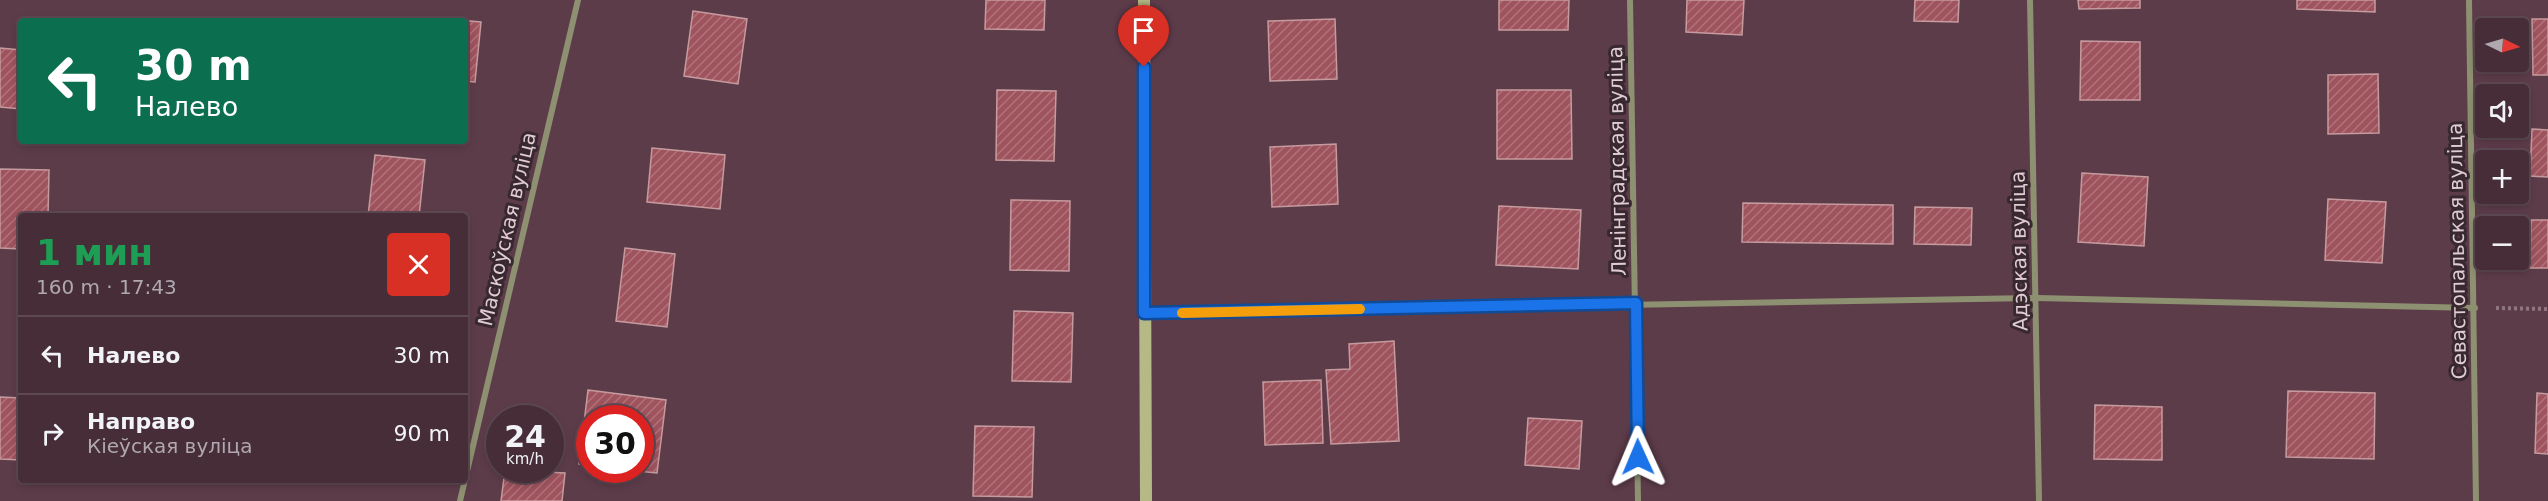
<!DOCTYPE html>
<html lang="ru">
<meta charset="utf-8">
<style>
body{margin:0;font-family:"DejaVu Sans",sans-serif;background:#4d3540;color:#f1f3f6;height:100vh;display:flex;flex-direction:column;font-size:22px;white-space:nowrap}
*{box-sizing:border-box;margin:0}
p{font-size:20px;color:#b0a8ae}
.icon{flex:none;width:33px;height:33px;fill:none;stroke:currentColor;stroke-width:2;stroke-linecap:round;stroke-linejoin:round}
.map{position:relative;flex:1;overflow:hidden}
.drawer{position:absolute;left:18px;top:213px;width:450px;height:270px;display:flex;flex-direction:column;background:#462d38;border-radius:6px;box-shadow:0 3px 9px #0003,0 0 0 2px #5e4953}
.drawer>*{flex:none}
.hud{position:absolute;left:18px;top:18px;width:450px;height:126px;border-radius:6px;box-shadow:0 3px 9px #0003,0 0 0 2px #5e4953;background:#0b6e4f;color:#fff;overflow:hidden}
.needle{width:39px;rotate:95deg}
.buttons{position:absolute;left:2475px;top:18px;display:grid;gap:12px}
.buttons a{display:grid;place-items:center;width:54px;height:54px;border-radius:6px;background:#462d38;box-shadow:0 3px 9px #0003,0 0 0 2px #5e4953;font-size:30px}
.speed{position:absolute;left:486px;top:405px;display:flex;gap:12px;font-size:30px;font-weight:700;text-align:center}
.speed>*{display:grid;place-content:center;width:78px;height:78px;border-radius:50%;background:#462d38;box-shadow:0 3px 9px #0003,0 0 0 2px #5e4953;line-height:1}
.speed small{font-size:15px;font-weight:400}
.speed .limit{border:9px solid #d22;background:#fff;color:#111}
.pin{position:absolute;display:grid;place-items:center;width:51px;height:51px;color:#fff;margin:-62px -26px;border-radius:50% 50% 50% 0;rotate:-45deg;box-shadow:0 0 6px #0007}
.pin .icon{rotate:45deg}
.me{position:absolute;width:66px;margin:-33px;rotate:359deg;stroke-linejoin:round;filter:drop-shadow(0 0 4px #0008)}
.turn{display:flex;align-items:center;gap:21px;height:126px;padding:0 18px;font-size:27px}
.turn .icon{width:78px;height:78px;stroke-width:2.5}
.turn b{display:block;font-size:42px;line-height:51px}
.round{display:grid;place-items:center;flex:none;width:63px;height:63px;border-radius:6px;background:#4d3540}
.overview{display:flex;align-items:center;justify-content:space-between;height:102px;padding:0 18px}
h1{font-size:36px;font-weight:700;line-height:45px;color:#1e9e55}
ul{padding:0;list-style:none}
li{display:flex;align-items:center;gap:18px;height:78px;padding:0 18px;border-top:2px solid #5e4953}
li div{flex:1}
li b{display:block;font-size:22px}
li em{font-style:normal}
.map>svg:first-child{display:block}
.building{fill:url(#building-hatch);stroke:#c69b9f;stroke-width:1.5}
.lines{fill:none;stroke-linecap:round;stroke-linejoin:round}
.path{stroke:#917581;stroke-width:4;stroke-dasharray:3 3;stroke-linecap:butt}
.street{stroke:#8e9171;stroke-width:6}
.secondary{stroke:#b5b986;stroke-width:12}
.route-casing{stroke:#114b97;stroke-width:15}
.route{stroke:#1a73e8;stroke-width:10}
.slow{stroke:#f59e0b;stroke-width:10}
.labels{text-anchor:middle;stroke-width:6;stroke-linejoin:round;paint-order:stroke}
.street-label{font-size:20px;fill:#e1ccd4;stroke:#38282f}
</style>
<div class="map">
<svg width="2548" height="501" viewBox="0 0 2548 501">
<defs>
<pattern id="building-hatch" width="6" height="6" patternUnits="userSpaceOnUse" patternTransform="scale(1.5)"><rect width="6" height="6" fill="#9f535d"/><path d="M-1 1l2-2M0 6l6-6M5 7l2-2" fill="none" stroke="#b0727b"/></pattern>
</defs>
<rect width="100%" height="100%" fill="#5d3c4a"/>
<g class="building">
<polygon points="986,0 1045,0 1044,30 985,29"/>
<polygon points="1499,0 1569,0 1568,30 1499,30"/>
<polygon points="1687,0 1744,0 1742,35 1686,32"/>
<polygon points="1915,0 1959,0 1958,22 1914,21"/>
<polygon points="2078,0 2140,0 2140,8 2079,9"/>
<polygon points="2297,0 2375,0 2375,12 2297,9"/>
<polygon points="693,11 747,19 738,84 684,76"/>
<polygon points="422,17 481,22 475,82 465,81 465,21 422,21"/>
<polygon points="1335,19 1337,79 1270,81 1268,21"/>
<polygon points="2532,19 2548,19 2548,75 2533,75"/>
<polygon points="2081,41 2140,42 2140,100 2080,100"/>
<polygon points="0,48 21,50 21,109 0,107"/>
<polygon points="2378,74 2379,133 2328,134 2328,75"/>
<polygon points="997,90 1056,91 1054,161 996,160"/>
<polygon points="1497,90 1571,90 1572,159 1497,159"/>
<polygon points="2532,129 2548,130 2548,177 2530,176"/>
<polygon points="1336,144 1338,204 1272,207 1270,147"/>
<polygon points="652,148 725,155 720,209 647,202"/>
<polygon points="375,155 425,160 419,216 368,216"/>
<polygon points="0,169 49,170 48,216 21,216 21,249 0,248"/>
<polygon points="2082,173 2148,177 2144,246 2078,242"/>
<polygon points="2328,199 2386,202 2382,263 2325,260"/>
<polygon points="1011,200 1070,201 1069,271 1010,270"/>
<polygon points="1743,203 1893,205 1893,244 1742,242"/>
<polygon points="1499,206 1581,210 1578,269 1496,265"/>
<polygon points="1915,207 1972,208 1971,245 1914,244"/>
<polygon points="2531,220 2548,220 2548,268 2530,268"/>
<polygon points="625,248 675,254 667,327 616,321"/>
<polygon points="1014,311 1073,313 1071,382 1012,381"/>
<polygon points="1394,341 1399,441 1331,444 1326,370 1350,369 1349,344"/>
<polygon points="1321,380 1323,443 1265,445 1263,382"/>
<polygon points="588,390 666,400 657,473 626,470 640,470 640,418 590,418 590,465 579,464"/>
<polygon points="2288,391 2375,393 2374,459 2286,457"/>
<polygon points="2537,393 2548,394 2548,454 2535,453"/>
<polygon points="0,397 21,398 21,460 0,459"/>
<polygon points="2095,405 2162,407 2162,460 2094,459"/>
<polygon points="1528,418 1582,421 1579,469 1525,465"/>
<polygon points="975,426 1034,427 1032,497 973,496"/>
<polygon points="505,470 565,473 562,501 501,501"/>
<polygon points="333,480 360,480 360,484"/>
</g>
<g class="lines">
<polyline class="path" points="2496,308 2548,309"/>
<g class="street">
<polyline points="1630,0 1638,501"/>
<polyline points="2030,0 2039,501"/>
<polyline points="2469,0 2476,501"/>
<polyline points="1145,313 2037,298 2475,308"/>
<polyline points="460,501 578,0"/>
</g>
<polyline class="secondary" points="1144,0 1146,501"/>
</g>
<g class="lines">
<defs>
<polyline id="route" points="1144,67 1144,313 1636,303 1638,457"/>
</defs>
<use href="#route" class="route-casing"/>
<use href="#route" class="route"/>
<polyline class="slow" points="1182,313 1360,309"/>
</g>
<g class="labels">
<g class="street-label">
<text transform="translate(1617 161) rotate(-91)" y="7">Ленінградская вуліца</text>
<text transform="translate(507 229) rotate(-77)" y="7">Маскоўская вуліца</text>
<text transform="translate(2019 251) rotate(-91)" y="7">Адэская вуліца</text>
<text transform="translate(2457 251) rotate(-91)" y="7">Севастопальская вуліца</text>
</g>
</g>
</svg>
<div class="buttons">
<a><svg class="needle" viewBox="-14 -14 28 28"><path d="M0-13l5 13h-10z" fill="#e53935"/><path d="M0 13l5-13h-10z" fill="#b0a8ae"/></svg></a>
<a><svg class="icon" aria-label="sound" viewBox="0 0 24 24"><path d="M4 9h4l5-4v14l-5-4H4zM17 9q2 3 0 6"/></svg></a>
<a>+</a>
<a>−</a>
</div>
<div class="speed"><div>24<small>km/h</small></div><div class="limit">30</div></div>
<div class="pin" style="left:1144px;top:67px;background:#d93025"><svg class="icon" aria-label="arrive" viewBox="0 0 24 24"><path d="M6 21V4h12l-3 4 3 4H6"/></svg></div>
<svg class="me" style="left:1638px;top:457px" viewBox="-20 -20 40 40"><path d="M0-17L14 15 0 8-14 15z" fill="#1a73e8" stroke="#fff" stroke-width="4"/></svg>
<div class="hud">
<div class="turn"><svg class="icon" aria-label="left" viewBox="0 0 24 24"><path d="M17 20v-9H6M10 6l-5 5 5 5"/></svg><div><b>30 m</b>Налево</div></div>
</div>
<section class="drawer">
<div class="overview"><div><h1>1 мин</h1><p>160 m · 17:43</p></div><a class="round" style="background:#d93025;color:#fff"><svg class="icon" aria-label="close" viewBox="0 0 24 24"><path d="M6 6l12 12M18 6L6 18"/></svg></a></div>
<ul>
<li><svg class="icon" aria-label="left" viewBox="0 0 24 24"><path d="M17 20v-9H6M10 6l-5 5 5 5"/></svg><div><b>Налево</b></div><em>30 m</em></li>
<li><svg class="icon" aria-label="right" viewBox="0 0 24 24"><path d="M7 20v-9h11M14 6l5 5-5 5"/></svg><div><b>Направо</b><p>Кіеўская вуліца</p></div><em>90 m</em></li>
</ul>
</section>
</div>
